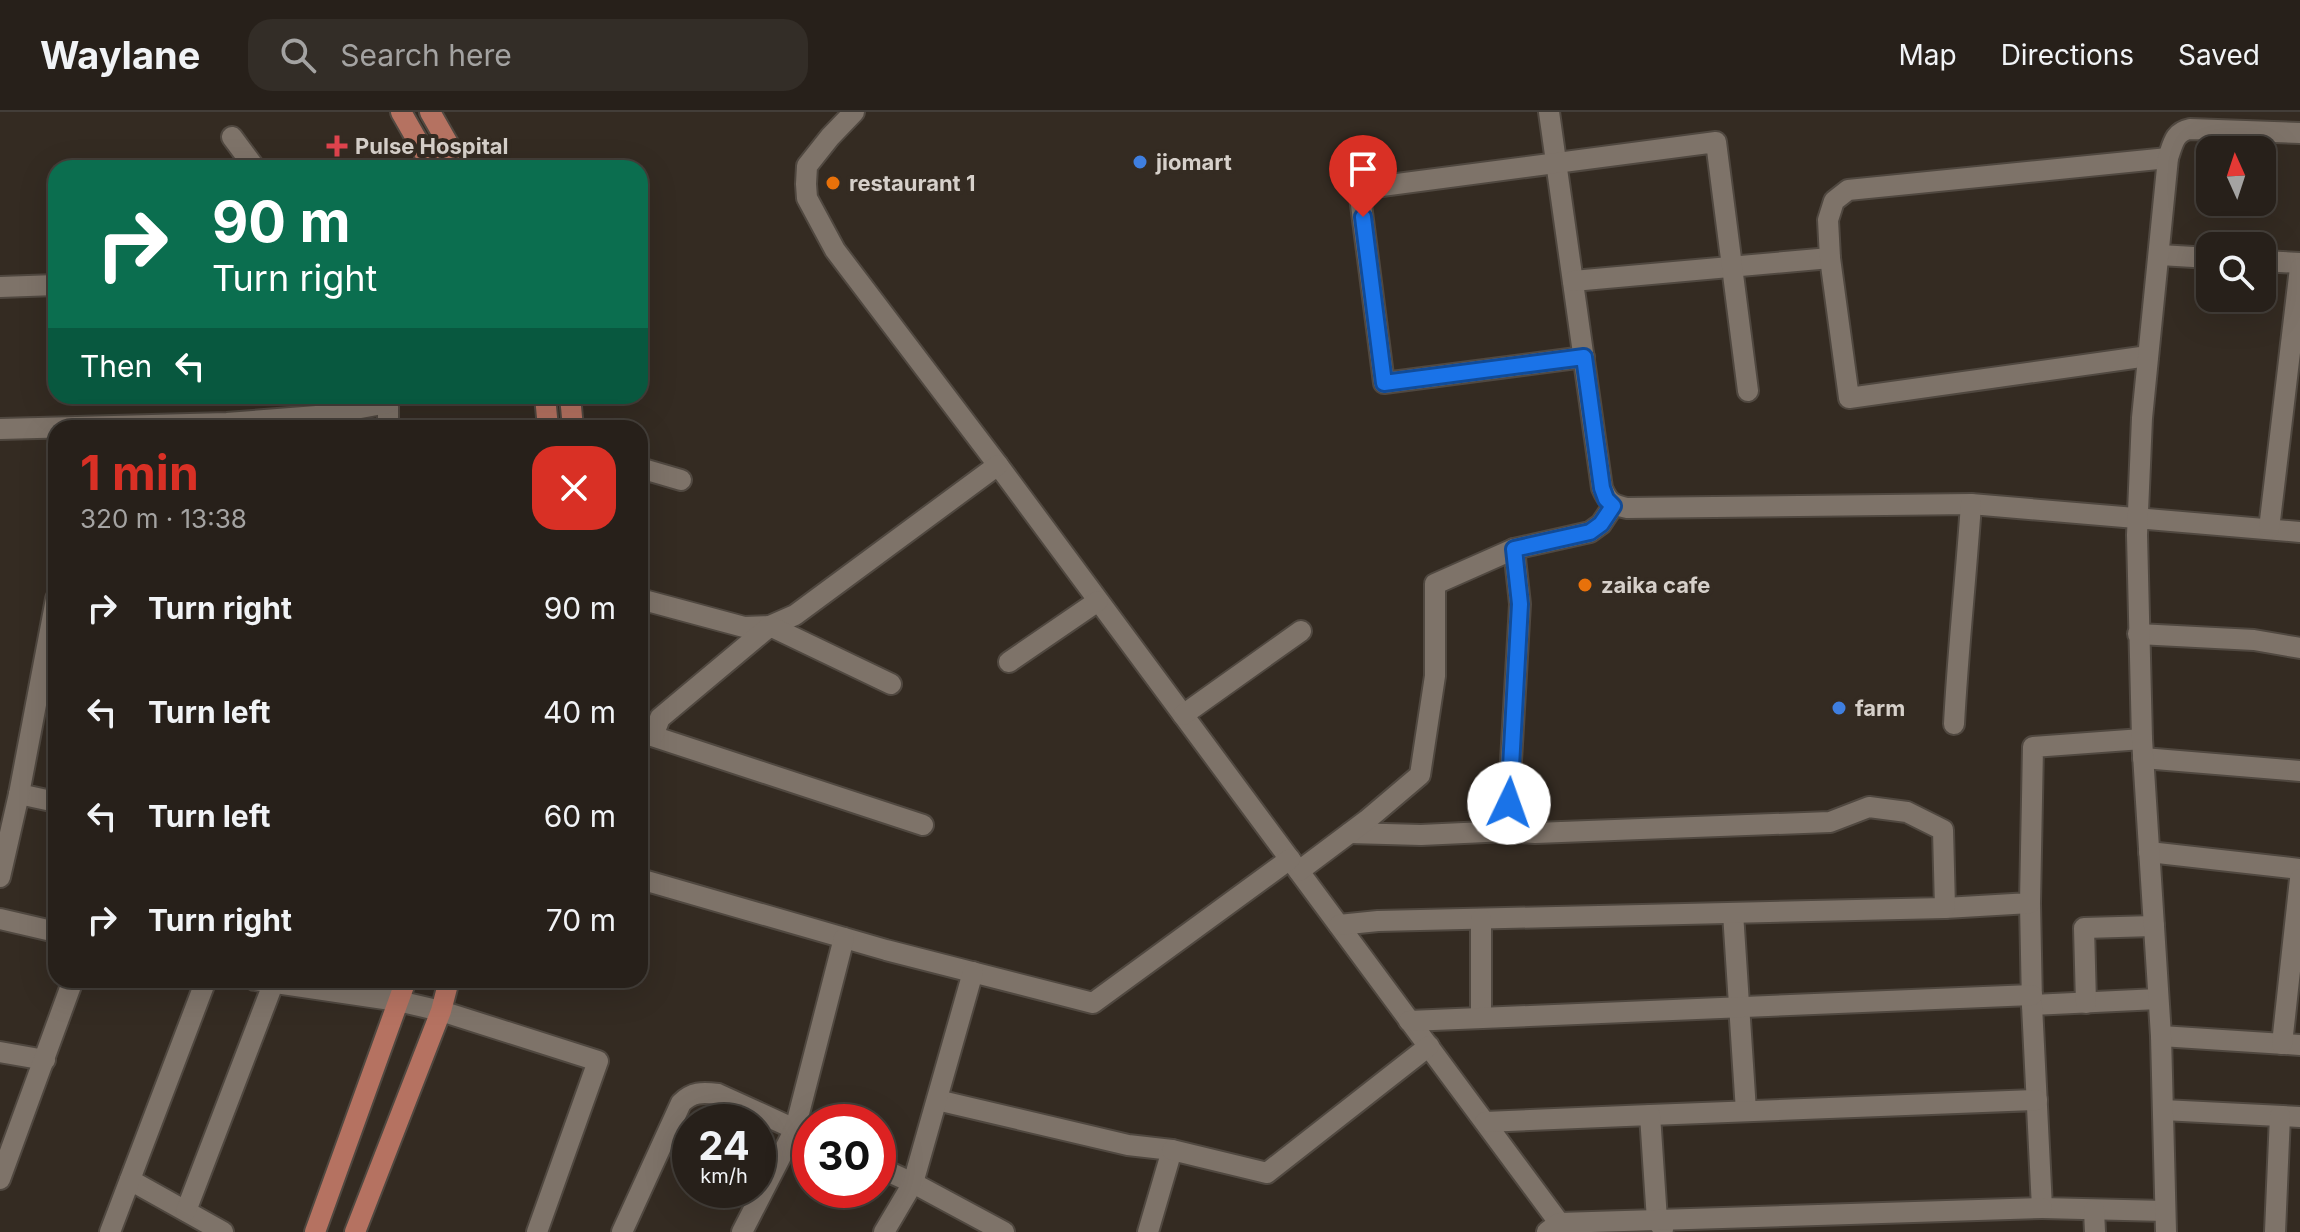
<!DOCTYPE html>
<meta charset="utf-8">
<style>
body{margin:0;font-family:Inter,sans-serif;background:#332d27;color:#f1f3f6;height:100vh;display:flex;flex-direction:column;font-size:30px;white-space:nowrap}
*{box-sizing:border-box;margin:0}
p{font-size:26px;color:#a4a3a2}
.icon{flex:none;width:44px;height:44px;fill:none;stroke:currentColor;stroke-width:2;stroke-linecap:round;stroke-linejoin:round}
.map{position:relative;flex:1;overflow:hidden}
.sheet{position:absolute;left:48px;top:308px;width:600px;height:568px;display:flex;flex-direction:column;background:#27201a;border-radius:24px;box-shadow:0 8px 32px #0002,0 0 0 2px #433e39}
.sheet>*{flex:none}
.guide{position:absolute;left:48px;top:48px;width:600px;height:244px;border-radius:24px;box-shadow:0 8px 32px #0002,0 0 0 2px #433e39;background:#0b6e4f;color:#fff;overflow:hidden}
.needle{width:52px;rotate:357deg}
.buttons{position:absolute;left:2196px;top:24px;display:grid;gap:16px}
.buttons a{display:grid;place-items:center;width:80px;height:80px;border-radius:16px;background:#27201a;box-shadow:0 8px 32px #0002,0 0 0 2px #433e39;font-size:40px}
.speed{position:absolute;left:672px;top:992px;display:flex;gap:16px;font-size:40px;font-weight:700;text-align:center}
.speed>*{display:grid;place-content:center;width:104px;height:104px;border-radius:50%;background:#27201a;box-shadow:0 8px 32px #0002,0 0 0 2px #433e39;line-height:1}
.speed small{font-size:20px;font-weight:400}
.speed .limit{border:12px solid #d22;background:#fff;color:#111}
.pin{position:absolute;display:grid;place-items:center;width:68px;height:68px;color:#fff;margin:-82px -34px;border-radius:50% 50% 50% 0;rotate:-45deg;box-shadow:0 0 8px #0007}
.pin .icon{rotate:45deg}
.me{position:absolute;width:88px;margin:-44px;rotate:3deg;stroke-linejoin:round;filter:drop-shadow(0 0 6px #0008)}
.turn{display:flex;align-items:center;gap:28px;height:168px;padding:0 32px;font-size:36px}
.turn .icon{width:104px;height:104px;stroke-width:2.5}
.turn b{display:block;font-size:56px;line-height:68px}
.then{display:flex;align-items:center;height:76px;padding:0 32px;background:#0003;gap:16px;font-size:30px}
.round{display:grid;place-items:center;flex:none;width:84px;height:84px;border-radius:24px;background:#332d27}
.overview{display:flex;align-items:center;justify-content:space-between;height:136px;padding:0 32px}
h1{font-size:48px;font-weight:700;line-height:60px;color:#d93025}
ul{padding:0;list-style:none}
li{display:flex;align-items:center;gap:24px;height:104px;padding:0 32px}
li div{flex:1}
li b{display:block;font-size:30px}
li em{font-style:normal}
header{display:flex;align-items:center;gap:48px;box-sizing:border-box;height:112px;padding:0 40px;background:#27201a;border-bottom:2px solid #433e39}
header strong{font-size:38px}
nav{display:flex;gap:44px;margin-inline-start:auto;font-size:28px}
.search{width:560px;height:72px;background:#332d27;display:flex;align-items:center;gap:20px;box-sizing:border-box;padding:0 28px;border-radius:24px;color:#a4a3a2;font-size:30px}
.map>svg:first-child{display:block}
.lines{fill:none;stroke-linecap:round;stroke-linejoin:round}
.minor-casing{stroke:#504840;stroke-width:24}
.major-casing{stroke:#504840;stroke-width:24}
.minor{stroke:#7e7369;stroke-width:20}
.major{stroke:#b57261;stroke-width:20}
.route-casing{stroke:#114b97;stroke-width:20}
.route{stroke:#1a73e8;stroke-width:14}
.health-dot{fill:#e0444e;stroke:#342b22;stroke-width:3}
.shop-dot{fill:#3f7fe0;stroke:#342b22;stroke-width:3}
.food-dot{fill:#e8710a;stroke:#342b22;stroke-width:3}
.labels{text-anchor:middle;stroke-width:8;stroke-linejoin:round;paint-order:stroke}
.poi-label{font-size:22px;font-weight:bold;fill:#d6d0ca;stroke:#342b22;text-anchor:start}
</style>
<header>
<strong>Waylane</strong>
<div class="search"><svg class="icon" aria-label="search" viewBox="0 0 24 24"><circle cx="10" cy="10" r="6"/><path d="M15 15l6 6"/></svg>Search here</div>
<nav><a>Map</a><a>Directions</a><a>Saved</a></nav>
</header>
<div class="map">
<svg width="2300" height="1120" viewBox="0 0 2300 1120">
<rect width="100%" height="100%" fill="#342b22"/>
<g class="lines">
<defs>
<g id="minor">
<polyline points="854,0 830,25 807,54 806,72 807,86 835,138 998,353 1566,1120"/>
<path d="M1549,0L1602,376C1608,390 1612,393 1627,396L1971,392L2300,420"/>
<polyline points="232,25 255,56"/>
<polyline points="2160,143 2210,146"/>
<polyline points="2262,149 2300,151"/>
<polyline points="1573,169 1830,146"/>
<polyline points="0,175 56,173"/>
<polyline points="2148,244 1849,286 1830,146 1828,108 1834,89 1848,78 2168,46"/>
<polyline points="1584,245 1384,271 1359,77 1716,30 1748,279"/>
<polyline points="388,291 388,316"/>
<polyline points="0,317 227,311 317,304 388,291 385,284"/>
<polyline points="640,356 681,368"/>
<polyline points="2269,417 2300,156"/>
<polyline points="640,487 744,515 770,514 795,503 998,353"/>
<polyline points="2138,522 2254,528 2300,536"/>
<polyline points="1009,550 1098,489"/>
<polyline points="1183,603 1301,519"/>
<path d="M1954,612C1958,538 1966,465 1971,392"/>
<polyline points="640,620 923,713"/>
<polyline points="653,624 660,606 770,514 891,572"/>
<polyline points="2143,646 2300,659"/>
<polyline points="19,682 56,690"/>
<polyline points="1350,721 1421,723 1507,719"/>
<polyline points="2149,740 2300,757"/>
<polyline points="1299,759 1367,708 1420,663 1435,564 1435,472 1514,437 1590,420 1601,412 1613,394"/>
<polyline points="0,765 19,682 56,487"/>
<polyline points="640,767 886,838 1093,891 1290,747"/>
<polyline points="2030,791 2032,893 2158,887"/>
<polyline points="1945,796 2030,791 2033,635 2142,627"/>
<polyline points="1733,801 1746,999"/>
<polyline points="0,807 56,820"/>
<polyline points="1339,813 1378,809 1945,796 1943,718 1907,700 1869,695 1830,710 1535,721 1507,719 1520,492 1514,437"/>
<polyline points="255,868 398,889 441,899 598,949 537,1120"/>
<polyline points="2086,891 2084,816 2154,814"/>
<polyline points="2032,893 2042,1096 2165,1099"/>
<polyline points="1481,906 1481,807"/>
<polyline points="1409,909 2032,883"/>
<polyline points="2161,924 2300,933"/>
<polyline points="2282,932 2300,767"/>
<polyline points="0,940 45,948"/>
<polyline points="937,988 1128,1033 1172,1038 1148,1120"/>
<polyline points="2163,998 2300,1005"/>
<polyline points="1650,1003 2037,988"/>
<polyline points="1485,1010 1650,1003 1657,1108 1663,1117"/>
<polyline points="1172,1038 1267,1061 1429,934"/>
<polyline points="878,1055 913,1071 1004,1120"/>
<polyline points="0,1067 73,868"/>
<polyline points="130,1068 223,1120"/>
<polyline points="2094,1098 2095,1120"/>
<polyline points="186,1099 273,872"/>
<polyline points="110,1120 206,868"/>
<path d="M622,1120L681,991C692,980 702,980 718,982L810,1024"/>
<polyline points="742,1120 795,1017 844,826"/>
<polyline points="884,1120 913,1071 973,860"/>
<polyline points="1547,1120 1559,1111 2042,1096"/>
<path d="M2166,1120L2161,924L2142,627L2137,423L2142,306L2168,46C2173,32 2174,20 2190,17L2300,21"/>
<polyline points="2275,1120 2280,1004"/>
</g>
<g id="major">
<polyline points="401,0 433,56"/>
<polyline points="430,0 462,56"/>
<polyline points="545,284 548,316"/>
<polyline points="570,284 573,316"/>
<polyline points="315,1120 406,868"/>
<polyline points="355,1120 441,899 449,868"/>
</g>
</defs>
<use href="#minor" class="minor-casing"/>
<use href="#major" class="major-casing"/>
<use href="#minor" class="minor"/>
<use href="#major" class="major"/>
</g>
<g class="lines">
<defs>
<polyline id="route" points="1363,105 1384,271 1584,245 1602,376 1606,387 1613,394 1601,412 1590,420 1514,437 1520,492 1509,691"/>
</defs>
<use href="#route" class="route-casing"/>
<use href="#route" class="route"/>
</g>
<path class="health-dot" d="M333 22h8v8h8v8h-8v8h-8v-8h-8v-8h8z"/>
<g class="shop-dot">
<circle cx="1140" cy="50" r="8"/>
<circle cx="1839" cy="596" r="8"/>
</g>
<g class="food-dot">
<circle cx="833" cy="71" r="8"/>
<circle cx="1585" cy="473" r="8"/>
</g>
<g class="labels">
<g class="poi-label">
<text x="355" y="42">Pulse Hospital</text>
<text x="1156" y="58">jiomart</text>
<text x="849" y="79">restaurant 1</text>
<text x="1601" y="481">zaika cafe</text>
<text x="1855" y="604">farm</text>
</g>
</g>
</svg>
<div class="buttons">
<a><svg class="needle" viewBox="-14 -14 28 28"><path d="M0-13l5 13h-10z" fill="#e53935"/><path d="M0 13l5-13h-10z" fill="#a4a3a2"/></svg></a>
<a><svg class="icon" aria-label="search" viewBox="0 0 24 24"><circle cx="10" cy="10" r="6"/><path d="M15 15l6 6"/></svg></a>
</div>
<div class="speed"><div>24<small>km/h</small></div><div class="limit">30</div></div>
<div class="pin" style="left:1363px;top:105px;background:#d93025"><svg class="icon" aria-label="arrive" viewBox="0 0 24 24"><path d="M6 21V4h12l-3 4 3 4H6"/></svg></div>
<svg class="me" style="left:1509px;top:691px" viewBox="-20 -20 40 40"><circle r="19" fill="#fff"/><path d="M0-13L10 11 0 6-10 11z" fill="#1a73e8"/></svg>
<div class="guide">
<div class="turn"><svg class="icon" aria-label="right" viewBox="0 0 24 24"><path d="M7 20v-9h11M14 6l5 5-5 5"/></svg><div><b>90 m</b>Turn right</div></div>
<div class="then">Then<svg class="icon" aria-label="left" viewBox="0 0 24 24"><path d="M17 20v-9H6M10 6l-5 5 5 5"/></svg></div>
</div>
<section class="sheet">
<div class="overview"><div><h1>1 min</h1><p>320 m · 13:38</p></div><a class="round" style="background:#d93025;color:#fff"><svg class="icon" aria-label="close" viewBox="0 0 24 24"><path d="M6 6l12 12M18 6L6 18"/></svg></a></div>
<ul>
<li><svg class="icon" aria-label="right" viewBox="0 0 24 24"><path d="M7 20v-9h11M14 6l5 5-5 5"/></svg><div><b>Turn right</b></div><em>90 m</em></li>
<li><svg class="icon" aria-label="left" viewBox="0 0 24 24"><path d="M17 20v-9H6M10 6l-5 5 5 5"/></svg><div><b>Turn left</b></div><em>40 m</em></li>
<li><svg class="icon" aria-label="left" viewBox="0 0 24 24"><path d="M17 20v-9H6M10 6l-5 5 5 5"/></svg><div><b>Turn left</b></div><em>60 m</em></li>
<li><svg class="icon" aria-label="right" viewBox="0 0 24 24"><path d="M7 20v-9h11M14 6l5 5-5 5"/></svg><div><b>Turn right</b></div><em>70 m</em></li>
</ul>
</section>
</div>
